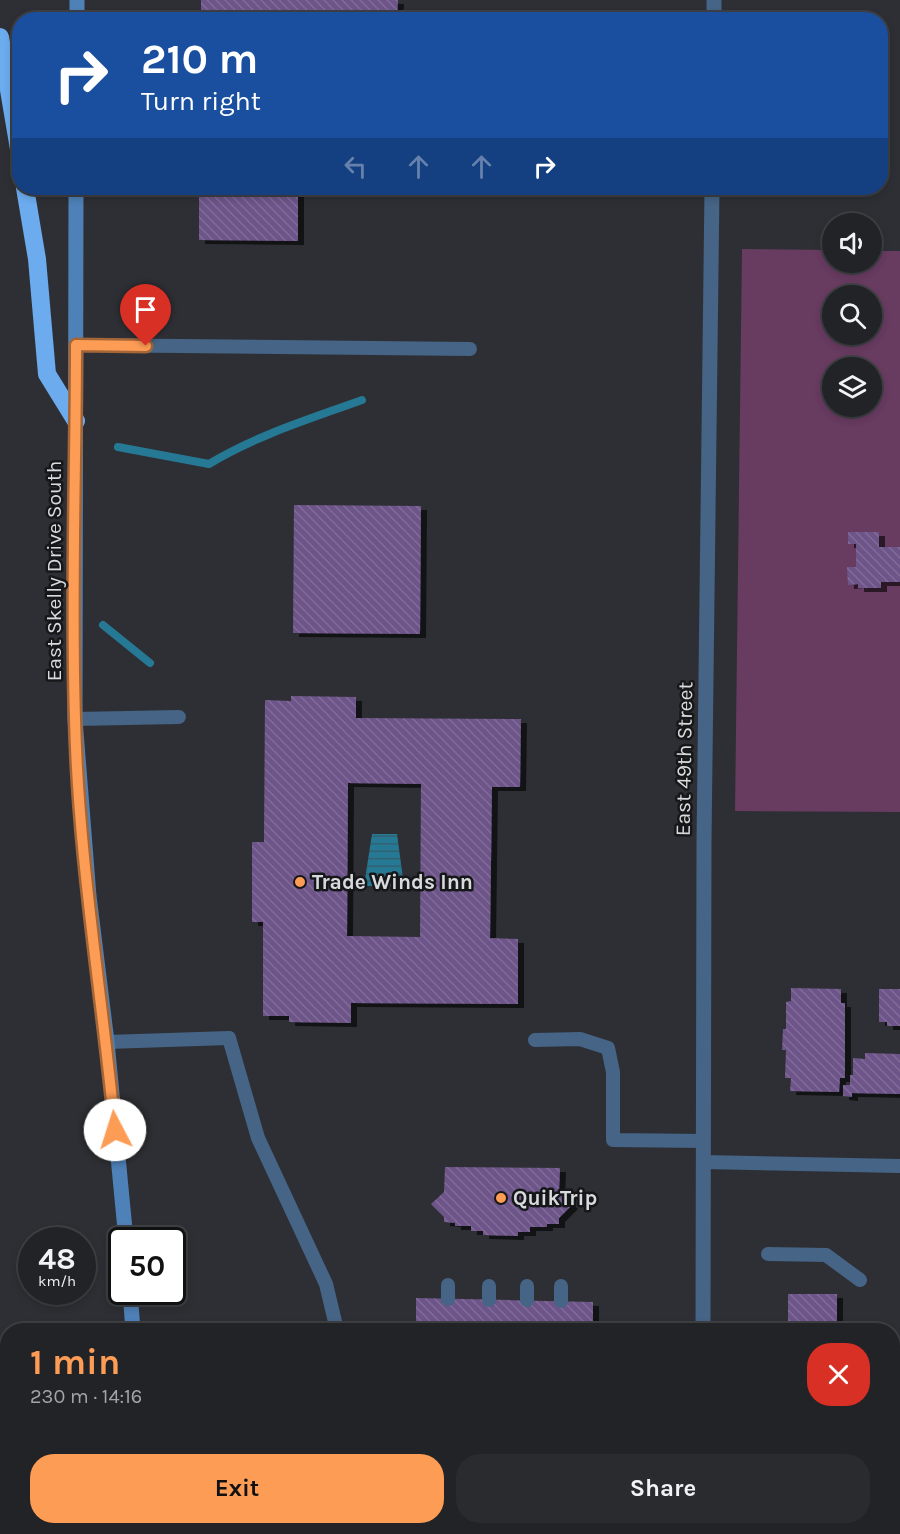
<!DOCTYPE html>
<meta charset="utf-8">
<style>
body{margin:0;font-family:Karla,sans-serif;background:#2a2b2f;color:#f1f3f6;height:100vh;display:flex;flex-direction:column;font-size:22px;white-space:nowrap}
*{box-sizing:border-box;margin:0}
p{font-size:20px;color:#a2a4a7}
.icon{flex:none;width:33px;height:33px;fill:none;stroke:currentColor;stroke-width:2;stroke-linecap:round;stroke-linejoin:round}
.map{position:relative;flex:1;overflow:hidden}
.panel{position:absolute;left:0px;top:1323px;width:900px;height:212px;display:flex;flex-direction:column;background:#222327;border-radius:24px 24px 0 0;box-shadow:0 3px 9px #0003,0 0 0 2px #3f4044}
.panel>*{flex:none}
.guide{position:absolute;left:12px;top:12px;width:876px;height:183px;border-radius:24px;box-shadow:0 3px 9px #0003,0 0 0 2px #3f4044;background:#1a4fa0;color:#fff;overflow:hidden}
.fabs{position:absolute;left:822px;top:213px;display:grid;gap:12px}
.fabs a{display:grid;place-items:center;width:60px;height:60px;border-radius:50%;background:#222327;box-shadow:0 3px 9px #0003,0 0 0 2px #3f4044;font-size:30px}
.speed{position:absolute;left:18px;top:1227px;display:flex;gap:12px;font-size:30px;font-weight:700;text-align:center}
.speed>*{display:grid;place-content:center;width:78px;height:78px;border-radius:50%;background:#222327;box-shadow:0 3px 9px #0003,0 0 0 2px #3f4044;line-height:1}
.speed small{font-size:15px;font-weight:400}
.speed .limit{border:3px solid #111;border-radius:9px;background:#fff;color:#111}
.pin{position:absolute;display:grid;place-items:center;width:51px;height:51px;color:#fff;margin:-62px -26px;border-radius:50% 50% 50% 0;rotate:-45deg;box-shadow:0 0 6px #0007}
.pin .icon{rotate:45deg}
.me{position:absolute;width:66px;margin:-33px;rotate:355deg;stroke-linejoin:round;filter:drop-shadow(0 0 4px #0008)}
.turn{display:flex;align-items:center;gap:21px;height:126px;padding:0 30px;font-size:27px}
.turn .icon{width:78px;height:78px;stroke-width:2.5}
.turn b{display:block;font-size:42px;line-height:51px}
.lanes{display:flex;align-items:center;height:57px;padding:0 30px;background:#0003;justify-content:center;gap:30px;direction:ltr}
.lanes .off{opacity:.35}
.round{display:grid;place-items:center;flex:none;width:63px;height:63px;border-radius:24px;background:#2a2b2f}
.head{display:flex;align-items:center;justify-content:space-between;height:102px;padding:0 30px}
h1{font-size:36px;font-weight:700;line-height:45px;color:#fd9c55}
.action{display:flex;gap:12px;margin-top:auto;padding:12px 30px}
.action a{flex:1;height:69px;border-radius:24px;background:#fd9c55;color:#111;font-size:24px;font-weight:700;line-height:69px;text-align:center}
.action a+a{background:#2a2b2f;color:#f1f3f6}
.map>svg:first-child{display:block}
.pitch{fill:#683b61;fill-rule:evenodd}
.water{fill:url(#water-rules)}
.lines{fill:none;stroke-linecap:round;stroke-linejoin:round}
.stream{stroke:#267994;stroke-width:8}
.building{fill:url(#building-back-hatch);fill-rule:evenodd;filter:url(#shadow)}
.service{stroke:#456486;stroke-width:14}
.minor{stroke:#456486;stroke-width:15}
.secondary{stroke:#4e81b7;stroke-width:15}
.motorway{stroke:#6cabee;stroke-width:18}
.route-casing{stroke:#a46537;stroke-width:15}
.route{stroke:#fd9c55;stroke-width:10}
.poi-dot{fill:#fd9c55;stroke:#161719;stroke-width:2}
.labels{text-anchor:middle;stroke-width:5;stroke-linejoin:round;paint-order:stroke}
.street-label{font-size:21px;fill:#d9dadd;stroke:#161719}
.poi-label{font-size:21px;font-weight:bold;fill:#d9dadd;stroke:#161719;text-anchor:start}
</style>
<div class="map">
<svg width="900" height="1534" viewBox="0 0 900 1534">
<defs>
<pattern id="water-rules" width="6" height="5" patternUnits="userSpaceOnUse" patternTransform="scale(1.5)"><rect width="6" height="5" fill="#267994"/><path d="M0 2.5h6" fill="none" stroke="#32606f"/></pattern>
<pattern id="building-back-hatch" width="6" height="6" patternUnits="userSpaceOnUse" patternTransform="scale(1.5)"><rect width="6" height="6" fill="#6d5489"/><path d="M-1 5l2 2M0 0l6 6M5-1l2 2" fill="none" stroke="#816c99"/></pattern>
<filter id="shadow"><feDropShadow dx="6" dy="4" stdDeviation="0" flood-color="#0009"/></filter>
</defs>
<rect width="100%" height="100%" fill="#2e2f34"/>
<path class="pitch" d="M742,249L832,250V262H872V251H900V812L735,811ZM832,296H872V334H832ZM832,368H872V406H832Z"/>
<polygon class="water" points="372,834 397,834 404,886 364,886"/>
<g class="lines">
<g class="stream">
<path d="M118,447L209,464C257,435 310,419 362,400"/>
<polyline points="103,625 150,663"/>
</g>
</g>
<g class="building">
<polygon points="201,0 398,0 397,20 201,20"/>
<polygon points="199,188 298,188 298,241 199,240"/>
<polygon points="294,505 421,506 420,634 293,633"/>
<polygon points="848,532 879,532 879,547 900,547 900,582 881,582 881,588 858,588 858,584 848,585 847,567 856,567 856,544 848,544"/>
<path d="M291,696L356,697V718L521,719L520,787H492L490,938L518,939V1004L351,1003V1023L289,1022V1016H263V922H252V842H264L265,700L291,701ZM348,783L421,784L420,937L347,936Z"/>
<polygon points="791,988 841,989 841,1003 845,1003 845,1078 840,1078 839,1092 790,1091 791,1078 785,1078 786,1050 782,1050 783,1029 786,1029 786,1002 791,1001"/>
<polygon points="879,989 900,989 900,1026 887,1026 887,1022 879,1022"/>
<polygon points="865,1053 900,1054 900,1094 852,1093 852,1097 843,1096 843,1085 850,1085 850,1075 853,1075 853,1058 865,1059"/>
<polygon points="445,1167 560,1168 559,1192 572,1205 559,1218 559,1224 547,1224 547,1227 530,1227 530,1232 518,1232 518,1236 483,1235 483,1231 471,1231 471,1226 455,1226 455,1223 444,1222 444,1217 431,1204 444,1192"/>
<rect x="788" y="1294" width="49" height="36"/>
<polygon points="416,1298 593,1302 593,1330 416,1330"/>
</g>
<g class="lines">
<g class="service">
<polyline points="76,345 470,349"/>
<polyline points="75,719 179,717"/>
<polyline points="535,1040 580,1039 608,1048 613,1072 613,1140 703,1141"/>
<polyline points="107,1042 229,1038 258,1138 326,1284 337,1330"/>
<polyline points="703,1162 900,1166"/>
<polyline points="768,1254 826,1255 860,1280"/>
<polyline points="527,1286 527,1300"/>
<polyline points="448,1299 448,1285"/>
<polyline points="489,1300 489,1286"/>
<polyline points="561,1301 561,1286"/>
<polyline points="892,1431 900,1434"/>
</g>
<g class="minor">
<polyline points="714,20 714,0"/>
<polyline points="703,1330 704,842 712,188"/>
</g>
<g class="secondary">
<polyline points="77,20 77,0"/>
<polyline points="76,188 75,719 89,896 107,1042 126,1240"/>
<polyline points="130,1292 133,1330"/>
<polyline points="0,1458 8,1458"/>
<polyline points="892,1518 900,1518"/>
<polyline points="138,1534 138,1527"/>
<polyline points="477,1534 532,1527"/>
</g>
<g class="motorway">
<polyline points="0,37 20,155"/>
<polyline points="25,188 37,259 47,374 76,421"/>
</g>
</g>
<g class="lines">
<defs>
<path id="route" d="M115,1130C102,994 78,855 75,718C71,594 76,469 76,345L146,346"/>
</defs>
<use href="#route" class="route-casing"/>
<use href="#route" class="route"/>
</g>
<g class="poi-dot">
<circle cx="300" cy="882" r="6"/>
<circle cx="501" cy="1198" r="6"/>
</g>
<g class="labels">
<g class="street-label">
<text transform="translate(54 571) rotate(-90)" y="7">East Skelly Drive South</text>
<text transform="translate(684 759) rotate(-89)" y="7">East 49th Street</text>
</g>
<g class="poi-label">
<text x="312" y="889">Trade Winds Inn</text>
<text x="513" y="1205">QuikTrip</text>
</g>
</g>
</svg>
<div class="fabs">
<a><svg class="icon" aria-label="sound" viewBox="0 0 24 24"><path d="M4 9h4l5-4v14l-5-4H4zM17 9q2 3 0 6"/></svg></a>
<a><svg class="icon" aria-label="search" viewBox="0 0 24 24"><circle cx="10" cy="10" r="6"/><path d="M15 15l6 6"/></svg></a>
<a><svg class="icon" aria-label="layers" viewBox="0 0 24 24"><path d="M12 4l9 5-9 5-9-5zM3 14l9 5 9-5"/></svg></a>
</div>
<div class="speed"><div>48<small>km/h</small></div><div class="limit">50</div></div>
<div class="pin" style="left:146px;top:346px;background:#d93025"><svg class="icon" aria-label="arrive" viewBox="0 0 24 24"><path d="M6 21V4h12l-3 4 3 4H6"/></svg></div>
<svg class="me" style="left:115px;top:1130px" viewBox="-20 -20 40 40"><circle r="19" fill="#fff"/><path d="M0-13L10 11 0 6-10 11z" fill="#fd9c55"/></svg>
<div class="guide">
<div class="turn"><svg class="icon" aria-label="right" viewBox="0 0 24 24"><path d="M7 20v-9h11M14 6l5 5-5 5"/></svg><div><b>210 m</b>Turn right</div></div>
<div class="lanes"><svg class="icon off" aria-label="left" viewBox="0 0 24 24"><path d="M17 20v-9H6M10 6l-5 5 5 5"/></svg><svg class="icon off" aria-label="ahead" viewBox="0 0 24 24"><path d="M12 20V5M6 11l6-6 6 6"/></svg><svg class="icon off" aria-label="ahead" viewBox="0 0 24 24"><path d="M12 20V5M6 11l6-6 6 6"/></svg><svg class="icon" aria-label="right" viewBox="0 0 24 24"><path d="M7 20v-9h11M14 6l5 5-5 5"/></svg></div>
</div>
<section class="panel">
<div class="head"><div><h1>1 min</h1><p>230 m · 14:16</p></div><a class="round" style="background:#d93025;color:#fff"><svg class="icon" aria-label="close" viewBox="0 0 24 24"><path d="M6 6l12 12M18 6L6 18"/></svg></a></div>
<div class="action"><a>Exit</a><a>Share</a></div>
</section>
</div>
